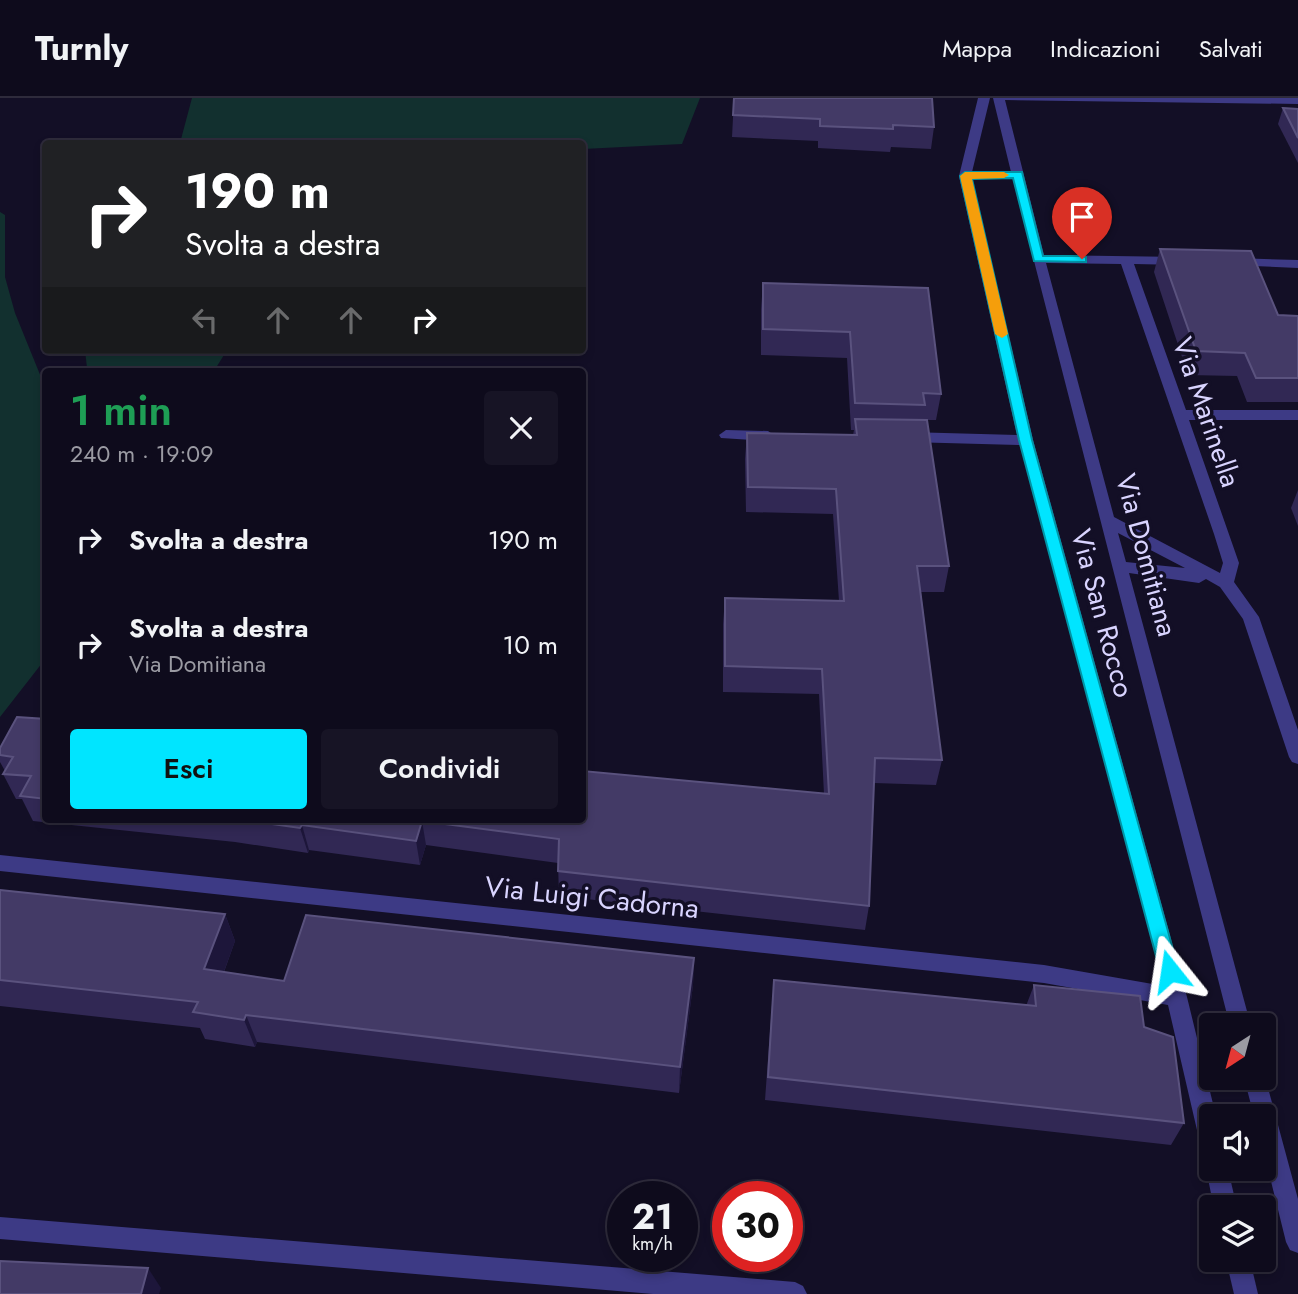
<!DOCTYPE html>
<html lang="it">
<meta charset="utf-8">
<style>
body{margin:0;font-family:Jost,sans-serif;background:#171425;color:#f1f3f6;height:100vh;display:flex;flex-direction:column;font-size:26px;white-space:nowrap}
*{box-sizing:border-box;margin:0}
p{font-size:23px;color:#9b9ba3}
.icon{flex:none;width:38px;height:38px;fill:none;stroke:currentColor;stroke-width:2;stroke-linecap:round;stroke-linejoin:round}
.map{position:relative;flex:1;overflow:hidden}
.panel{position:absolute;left:42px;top:270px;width:544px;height:455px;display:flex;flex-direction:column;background:#0e0b1c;border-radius:7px;box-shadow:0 4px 10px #0003,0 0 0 2px #2e2b3b}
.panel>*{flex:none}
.guide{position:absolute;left:42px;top:42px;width:544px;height:214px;border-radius:7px;box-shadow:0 4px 10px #0003,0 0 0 2px #2e2b3b;background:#202124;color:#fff;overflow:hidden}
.needle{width:46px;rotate:216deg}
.controls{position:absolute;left:1199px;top:915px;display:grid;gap:14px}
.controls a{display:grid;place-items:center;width:77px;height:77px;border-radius:7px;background:#0e0b1c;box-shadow:0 4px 10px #0003,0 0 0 2px #2e2b3b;font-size:35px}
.speed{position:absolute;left:607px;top:1083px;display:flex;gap:14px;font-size:35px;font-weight:700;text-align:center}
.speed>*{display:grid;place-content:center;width:91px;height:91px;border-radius:50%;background:#0e0b1c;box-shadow:0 4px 10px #0003,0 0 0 2px #2e2b3b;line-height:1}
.speed small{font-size:18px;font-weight:400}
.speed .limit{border:10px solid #d22;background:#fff;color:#111}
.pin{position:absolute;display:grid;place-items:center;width:60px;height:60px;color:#fff;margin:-72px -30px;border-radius:50% 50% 50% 0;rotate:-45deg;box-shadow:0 0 7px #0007}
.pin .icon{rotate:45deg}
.me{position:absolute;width:77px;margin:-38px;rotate:345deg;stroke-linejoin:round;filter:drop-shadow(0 0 5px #0008)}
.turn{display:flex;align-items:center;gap:24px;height:147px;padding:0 28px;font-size:32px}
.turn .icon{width:91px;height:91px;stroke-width:2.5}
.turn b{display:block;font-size:49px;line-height:60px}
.lanes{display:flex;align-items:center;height:66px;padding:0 28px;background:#0003;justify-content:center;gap:35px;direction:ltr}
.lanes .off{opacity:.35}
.round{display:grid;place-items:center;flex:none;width:74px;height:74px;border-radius:7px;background:#171425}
.head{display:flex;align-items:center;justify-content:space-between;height:119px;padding:0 28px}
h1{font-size:42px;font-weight:600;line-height:52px;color:#1e9e55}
.cta{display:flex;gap:14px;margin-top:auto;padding:14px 28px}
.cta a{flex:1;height:80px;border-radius:7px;background:#00e5ff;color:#111;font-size:28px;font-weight:600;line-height:80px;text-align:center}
.cta a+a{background:#171425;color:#f1f3f6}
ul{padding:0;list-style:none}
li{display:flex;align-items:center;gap:21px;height:105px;padding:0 28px}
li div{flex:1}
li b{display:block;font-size:26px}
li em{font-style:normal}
header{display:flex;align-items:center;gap:42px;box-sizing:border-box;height:98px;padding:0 35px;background:#0e0b1c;border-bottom:2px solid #2e2b3b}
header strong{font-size:33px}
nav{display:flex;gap:38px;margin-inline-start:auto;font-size:24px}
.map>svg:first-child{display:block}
.green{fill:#12302f}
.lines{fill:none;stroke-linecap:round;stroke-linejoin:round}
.minor{fill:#3d3a85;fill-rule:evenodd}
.wall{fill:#312854}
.shaded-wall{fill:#1d163a}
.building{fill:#433a66;stroke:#5a527e;stroke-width:2}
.route{fill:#00e5ff;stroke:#0095a6;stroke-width:2}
.slow{fill:#f59e0b}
.labels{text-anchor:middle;stroke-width:7;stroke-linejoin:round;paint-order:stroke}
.street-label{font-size:28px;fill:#d9d4ff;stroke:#130f26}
</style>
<header>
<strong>Turnly</strong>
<nav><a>Mappa</a><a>Indicazioni</a><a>Salvati</a></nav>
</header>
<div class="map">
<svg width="1298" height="1196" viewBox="0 0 1298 1196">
<rect width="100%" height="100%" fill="#130f26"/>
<g class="green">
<polygon points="192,0 700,0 682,46 583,51 583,46 180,45"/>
<polygon points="0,114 5,117 5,179 15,215 45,289 46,560 0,619"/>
<polygon points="85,252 227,252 214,273 97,273 87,270"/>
</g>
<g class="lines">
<g class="minor">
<path d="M978,0H990L972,74H1011L993,0H1298V6L1005,2L1044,157L1182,159L1188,163L1182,167L1134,166L1186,312H1298V322H1189L1239,465L1234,484L1259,519L1298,632V666L1292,664L1289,659L1243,521L1220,489L1206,481L1199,485L1129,475L1251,928H1230L1013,81H972L1033,342L1187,899L1216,1018H1211V1055L1203,1052L1200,1045L1168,907L1044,885L0,773V757L1044,867L1164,888L1020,347L908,344L901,339L908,334L1017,337L959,78ZM1046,165L1121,166L1214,436L1223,465L1220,475L1114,419ZM1118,435L1185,470L1126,464Z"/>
<polygon points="1234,160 1298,162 1298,170 1229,167 1229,161"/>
<polygon points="726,332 768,333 775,338 768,343 721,340 719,337"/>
<polygon points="1264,975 1298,1101 1298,1155 1290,1152 1286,1144 1264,1055 1264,1018 1254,1018 1244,980 1264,980"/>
<polygon points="1209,1063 1211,1071 1228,1071 1237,1110 1214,1110 1206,1071"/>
<polygon points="0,1119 795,1184 803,1188 807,1196 653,1196 0,1141"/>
<polygon points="1226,1162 1250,1162 1258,1196 1234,1196"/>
</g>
</g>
<g class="wall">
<polygon points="734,0 934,29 931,51 891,49 890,54 818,50 818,43 732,39"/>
<polygon points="1283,10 1298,11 1298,65 1278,26"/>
<polygon points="1160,151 1278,217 1298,218 1298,304 1247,304 1237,278 1188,277 1154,174"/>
<polygon points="763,185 928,190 941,296 936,322 922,322 949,468 944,494 921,494 942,662 936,687 874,685 869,808 865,832 559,798 558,765 426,747 420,767 309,752 308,755 235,744 33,723 22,701 16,701 3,676 5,673 0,664 0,650 46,621 46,721 583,721 824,696 819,596 723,594 723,526 725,500 839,503 833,416 746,414 745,361 747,335 853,337 854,332 851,332 847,260 761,257 761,211"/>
<polygon points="1298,392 1298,428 1291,410"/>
<polygon points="0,792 225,816 235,843 224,874 284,883 694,860 693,887 679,995 257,944 255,949 205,941 200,930 0,908"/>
<polygon points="774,882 1026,908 1034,887 1144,929 1184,1025 1171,1047 765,1002 772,906"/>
</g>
<g class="shaded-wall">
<polygon points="422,723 426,747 420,767 416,743"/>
<polygon points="302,727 309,752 308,755 300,730"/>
<polygon points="225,816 235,843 215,898 204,871"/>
<polygon points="694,860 693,887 679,995 680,969"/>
<polygon points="246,917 257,944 255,949 244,922"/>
<polygon points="148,1170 161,1190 159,1196 141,1196"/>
</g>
<g class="building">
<polygon points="734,0 932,0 934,29 893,27 893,31 820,28 820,21 733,17"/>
<polygon points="1283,10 1298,11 1298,40"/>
<polygon points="1160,151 1251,153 1278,217 1298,218 1298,280 1256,280 1245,255 1196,253"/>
<polygon points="763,185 928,190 941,296 923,295 925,307 855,305 850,234 763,231"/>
<polygon points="855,321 927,322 949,468 917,468 942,662 875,660 869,808 558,773 559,741 422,723 416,743 302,727 300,730 236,721 583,721 583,673 829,696 822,571 725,568 725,500 844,503 836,391 748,389 747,335 857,337"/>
<polygon points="17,619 46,621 46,701 20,698 31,678 3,676 13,659 0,657 0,650"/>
<polygon points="0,792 225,816 204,871 284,883 306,817 694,860 680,969 246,917 244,922 193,914 198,904 0,882"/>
<polygon points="774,882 1036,908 1034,887 1140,898 1144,929 1173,939 1184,1025 768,979"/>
<polygon points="0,1163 148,1170 141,1196 0,1196"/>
</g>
<polygon class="route" points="1022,74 1043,158 1082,158 1086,159 1086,164 1034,163 1013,80 972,81 1032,342 1179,873 1176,878 1170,881 1163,878 1160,873 1019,342 960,78 965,74"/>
<polygon class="slow" points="965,74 1004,74 1009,77 1004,80 972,81 1008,236 1002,240 995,236 960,78"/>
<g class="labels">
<g class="street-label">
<text transform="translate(1207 314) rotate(71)" y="10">Via Marinella</text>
<text transform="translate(1147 457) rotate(75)" y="10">Via Domitiana</text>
<text transform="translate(1103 515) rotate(75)" y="10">Via San Rocco</text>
<text transform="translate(592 799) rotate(6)" y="10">Via Luigi Cadorna</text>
</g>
</g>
</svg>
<div class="controls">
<a><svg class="needle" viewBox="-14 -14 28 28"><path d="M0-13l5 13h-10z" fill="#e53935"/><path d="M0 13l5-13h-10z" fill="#9b9ba3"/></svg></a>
<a><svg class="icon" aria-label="sound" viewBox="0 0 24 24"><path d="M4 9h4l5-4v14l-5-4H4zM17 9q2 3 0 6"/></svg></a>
<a><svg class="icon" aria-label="layers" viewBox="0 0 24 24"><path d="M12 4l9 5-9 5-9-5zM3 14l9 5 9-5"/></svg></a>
</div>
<div class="speed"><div>21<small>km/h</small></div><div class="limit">30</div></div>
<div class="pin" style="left:1082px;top:161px;background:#d93025"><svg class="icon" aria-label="arrive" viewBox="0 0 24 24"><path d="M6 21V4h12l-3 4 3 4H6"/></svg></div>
<svg class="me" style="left:1170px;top:873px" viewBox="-20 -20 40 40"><path d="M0-17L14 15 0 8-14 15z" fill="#00e5ff" stroke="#fff" stroke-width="4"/></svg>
<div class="guide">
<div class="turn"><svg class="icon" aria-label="right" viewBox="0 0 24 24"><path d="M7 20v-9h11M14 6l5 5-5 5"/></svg><div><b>190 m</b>Svolta a destra</div></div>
<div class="lanes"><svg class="icon off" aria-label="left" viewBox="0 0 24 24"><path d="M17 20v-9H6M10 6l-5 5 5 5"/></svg><svg class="icon off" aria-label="ahead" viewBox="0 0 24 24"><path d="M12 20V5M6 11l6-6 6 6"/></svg><svg class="icon off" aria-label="ahead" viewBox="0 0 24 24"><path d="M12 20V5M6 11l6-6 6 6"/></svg><svg class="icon" aria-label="right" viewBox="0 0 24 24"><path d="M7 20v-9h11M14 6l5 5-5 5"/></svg></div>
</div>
<section class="panel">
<div class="head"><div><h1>1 min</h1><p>240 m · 19:09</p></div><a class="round"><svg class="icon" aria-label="close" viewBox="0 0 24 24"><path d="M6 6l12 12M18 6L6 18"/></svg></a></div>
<ul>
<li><svg class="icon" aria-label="right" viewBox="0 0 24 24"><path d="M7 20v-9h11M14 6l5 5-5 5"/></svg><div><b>Svolta a destra</b></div><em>190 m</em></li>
<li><svg class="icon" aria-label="right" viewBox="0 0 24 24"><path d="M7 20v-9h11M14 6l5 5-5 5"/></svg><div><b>Svolta a destra</b><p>Via Domitiana</p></div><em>10 m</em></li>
</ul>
<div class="cta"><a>Esci</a><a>Condividi</a></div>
</section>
</div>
